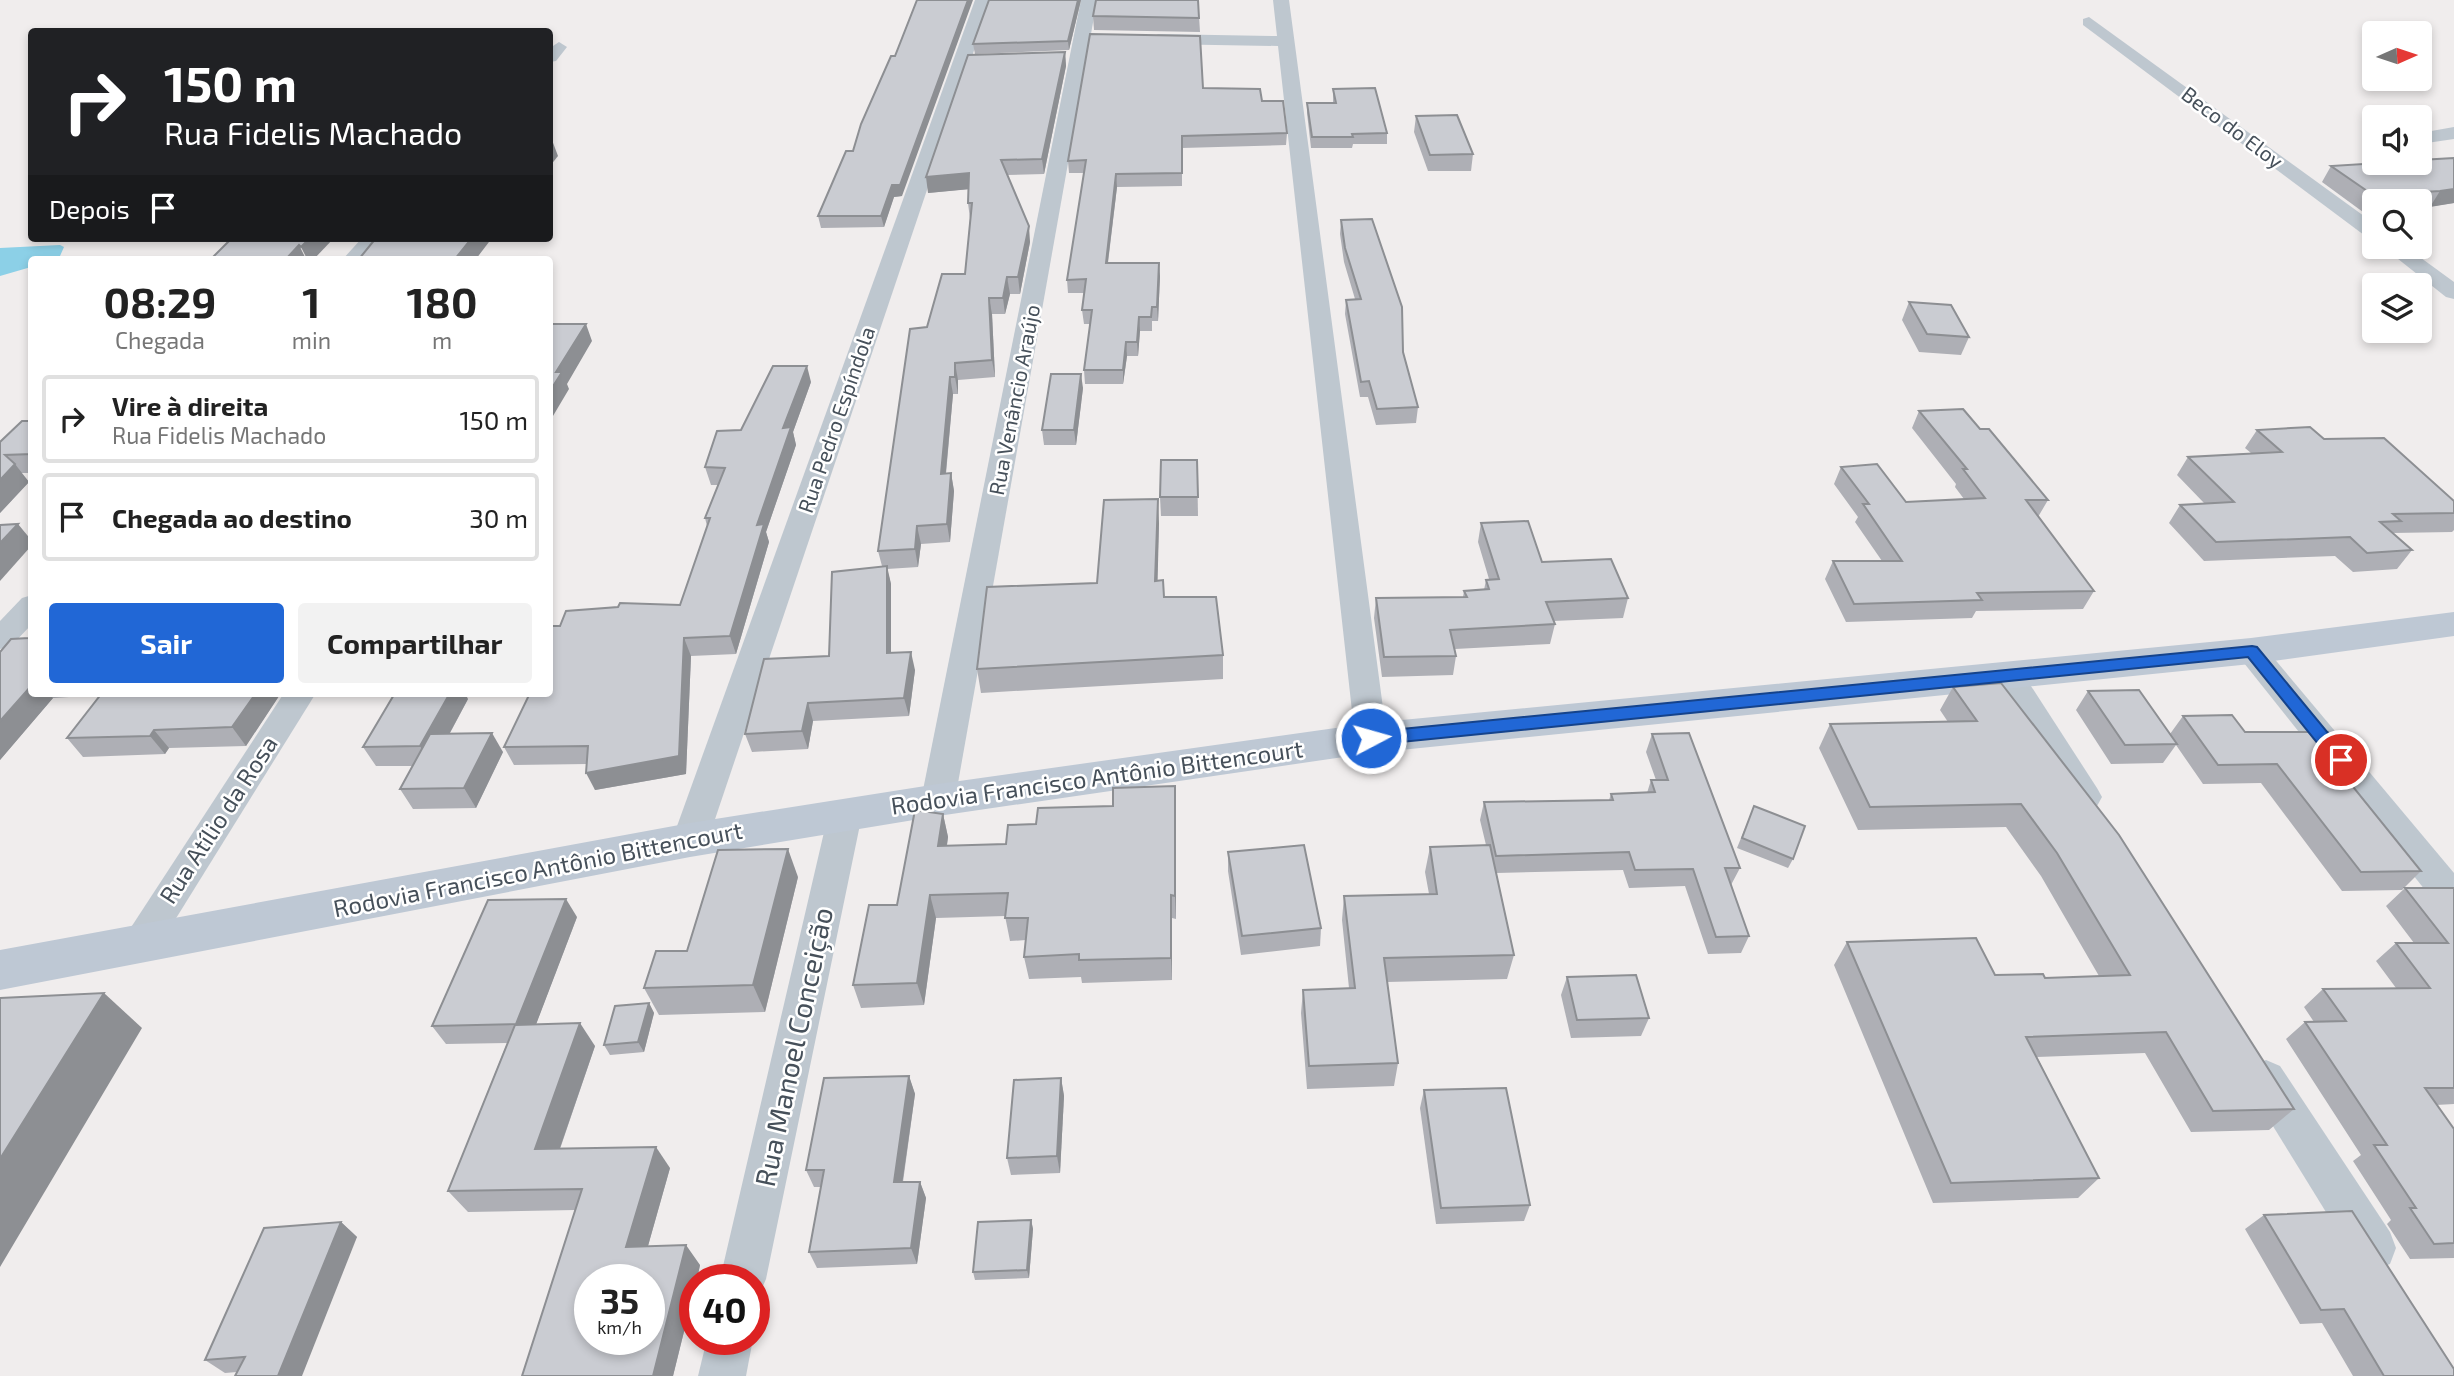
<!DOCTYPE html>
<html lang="pt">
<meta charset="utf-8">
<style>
body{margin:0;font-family:"Exo 2",sans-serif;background:#f2f2f2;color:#222;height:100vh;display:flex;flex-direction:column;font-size:26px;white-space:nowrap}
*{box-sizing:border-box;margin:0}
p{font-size:23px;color:#767676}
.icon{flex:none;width:38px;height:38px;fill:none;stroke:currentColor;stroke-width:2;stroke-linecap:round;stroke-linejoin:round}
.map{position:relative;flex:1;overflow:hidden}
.panel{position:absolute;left:28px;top:256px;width:525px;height:441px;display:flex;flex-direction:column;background:#fff;border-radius:7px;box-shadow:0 4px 10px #0003}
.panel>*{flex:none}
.hud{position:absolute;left:28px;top:28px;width:525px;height:214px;border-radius:7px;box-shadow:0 4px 10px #0003;background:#202124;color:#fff;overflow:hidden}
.needle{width:46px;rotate:87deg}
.fabs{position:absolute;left:2362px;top:21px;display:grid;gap:14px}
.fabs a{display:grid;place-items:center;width:70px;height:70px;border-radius:7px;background:#fff;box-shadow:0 4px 10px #0003;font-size:35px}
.speed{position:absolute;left:574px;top:1264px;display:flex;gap:14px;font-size:35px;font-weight:700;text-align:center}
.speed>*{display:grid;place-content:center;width:91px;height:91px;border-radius:50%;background:#fff;box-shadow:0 4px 10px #0003;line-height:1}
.speed small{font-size:18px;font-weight:400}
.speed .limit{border:10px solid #d22;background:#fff;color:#111}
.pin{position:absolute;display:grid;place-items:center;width:60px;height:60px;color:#fff;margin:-30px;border:4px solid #fff;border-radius:50%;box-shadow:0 2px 7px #0007}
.me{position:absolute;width:77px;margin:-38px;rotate:84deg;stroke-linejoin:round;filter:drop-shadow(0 0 5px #0008)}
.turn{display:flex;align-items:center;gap:24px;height:147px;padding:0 21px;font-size:32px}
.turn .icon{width:91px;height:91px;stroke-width:2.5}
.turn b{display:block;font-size:49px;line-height:60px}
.then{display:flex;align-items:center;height:66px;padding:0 21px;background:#0003;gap:14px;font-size:26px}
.eta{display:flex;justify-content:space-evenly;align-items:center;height:119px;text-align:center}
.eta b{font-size:42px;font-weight:700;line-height:49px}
.button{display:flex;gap:14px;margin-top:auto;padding:14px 21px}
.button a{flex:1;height:80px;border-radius:7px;background:#2167d6;color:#fff;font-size:28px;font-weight:700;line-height:80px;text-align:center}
.button a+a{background:#f2f2f2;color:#222}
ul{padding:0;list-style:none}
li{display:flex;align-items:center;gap:21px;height:88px;margin:0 14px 10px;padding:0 7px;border:4px solid #e0e0e0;border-radius:7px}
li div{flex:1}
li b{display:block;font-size:26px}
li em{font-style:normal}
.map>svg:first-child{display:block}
.water{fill:#8cd0e7}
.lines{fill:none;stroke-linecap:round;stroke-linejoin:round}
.street{fill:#bec7cf;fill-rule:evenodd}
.secondary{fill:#bec8d4;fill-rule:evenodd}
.wall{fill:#aeafb5}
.shaded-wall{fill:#8d8f93}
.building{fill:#caccd2;stroke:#8d8f93;stroke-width:2;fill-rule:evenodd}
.route{fill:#2167d6;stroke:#15438b;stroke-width:2}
.labels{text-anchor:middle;stroke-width:5;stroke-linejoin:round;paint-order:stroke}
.far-street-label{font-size:21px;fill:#46505a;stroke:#fff}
.street-label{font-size:24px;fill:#46505a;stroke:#fff}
.near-street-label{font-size:28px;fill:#46505a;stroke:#fff}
</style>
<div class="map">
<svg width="2454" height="1376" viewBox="0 0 2454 1376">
<rect width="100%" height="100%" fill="#f0eded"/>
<polygon class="water" points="60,245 64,247 60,256 32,259 31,267 0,276 0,248"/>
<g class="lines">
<g class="street">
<polygon points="975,0 991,0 708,840 702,850 690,854 678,850 672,840"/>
<polygon points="1081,0 1097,0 955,800 950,809 938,813 926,809 921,800"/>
<polygon points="1273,0 1289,0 1387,738 1383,746 1371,750 1359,746 1355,738 1278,46 1158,44 1150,39 1158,34 1277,36"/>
<polygon points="2089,17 2375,224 2375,240 2368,238 2083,25 2083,19"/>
<polygon points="559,42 567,47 556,61 550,62 550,48"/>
<polygon points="2454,127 2454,139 2420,144 2420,133"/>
<polygon points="362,238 384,238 366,259 343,259"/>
<polygon points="2383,247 2406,247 2454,282 2454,299 2446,297"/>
<polygon points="32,595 32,624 11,646 0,649 0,621 22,598"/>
<polygon points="2251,640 2262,644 2454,873 2454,914 2441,910 2240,658 2236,651 2240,644"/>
<polygon points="2007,663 2018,666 2097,788 2102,797 2097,806 2085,810 2073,806 1991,674 1996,666"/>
<polygon points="284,693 316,693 152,957 139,962 126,957 120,946 126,935"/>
<polygon points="845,802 857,806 862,815 766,1279 759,1295 754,1297 754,1279 720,1279 828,815 833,806"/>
<polygon points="2266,1060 2280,1066 2390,1232 2396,1248 2390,1264 2374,1270 2358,1264 2252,1092 2246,1079 2252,1066"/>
<polygon points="707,1339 753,1339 746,1376 698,1376"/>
</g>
<polygon class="secondary" points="2454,612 2454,636 2251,664 1371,753 938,816 690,857 0,990 0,950 690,823 938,784 1371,723 2251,638"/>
</g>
<g class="wall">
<polygon points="989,0 1081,0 1069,50 975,54 973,44"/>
<polygon points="1198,0 1200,32 1094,30 1093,16"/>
<polygon points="1065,52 1066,66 1044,174 1007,175 1030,242 1020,294 1010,294 1005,314 992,314 995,377 958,380 958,394 953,394 946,474 951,473 954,491 950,542 921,544 918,567 887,569 891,584 891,653 915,670 909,716 813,721 808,749 752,752 745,734 829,656 882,566 878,551 927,327 965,274 970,219 968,203 968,189 928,193"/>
<polygon points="895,56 902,196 894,197 884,227 821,228 818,216 853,151"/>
<polygon points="1203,88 1262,101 1287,133 1286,145 1182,148 1182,186 1117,187 1108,263 1160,276 1158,321 1152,321 1152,331 1140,331 1138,356 1127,356 1123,384 1085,384 1084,370 1090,324 1084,324 1082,310 1084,293 1068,293 1067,280 1084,173 1069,173 1068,161"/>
<polygon points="1333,89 1387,133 1387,144 1353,144 1352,148 1311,148 1307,113 1307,103 1333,103"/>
<polygon points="1416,116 1473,154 1471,171 1428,171 1414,132"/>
<polygon points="2454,158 2454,203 2420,208 2420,201 2375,201 2375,211 2363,212 2322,182 2331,166"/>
<polygon points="1341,220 1403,352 1418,407 1416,423 1376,425 1368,397 1360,397 1345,314 1346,300 1355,299 1344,262 1340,234"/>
<polygon points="1909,302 1969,337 1961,355 1919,352 1902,320"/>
<polygon points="811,382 793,432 796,445 766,532 769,542 736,654 691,656 686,774 595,790 587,764 514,765 504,747 550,693 560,626 680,605 707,526 705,518 718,485 711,485 705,467 741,430"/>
<polygon points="1083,388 1076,445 1044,445 1042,430"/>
<polygon points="1919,411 1980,429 2048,500 2038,517 2094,591 2083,609 1976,611 1972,618 1846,622 1825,579 1833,561 1882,561 1855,522 1858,517 1834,484 1841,467 1906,502 1964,499 1955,487 1956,484 1912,428"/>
<polygon points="32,421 32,473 21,473 29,482 0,513 0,442"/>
<polygon points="2257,430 2324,439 2454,501 2454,530 2452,532 2392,533 2412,550 2397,569 2353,572 2335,556 2204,561 2169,523 2180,505 2204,503 2177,475 2188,457 2251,453 2245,448"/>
<polygon points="1197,460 1198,516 1161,516 1160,497"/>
<polygon points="1159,523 1157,581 1164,597 1223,655 1223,679 981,693 977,669 1097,583"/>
<polygon points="1481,523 1542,562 1628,598 1623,618 1553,621 1555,624 1550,644 1455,649 1456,656 1453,675 1382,677 1374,618 1376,598 1463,597 1464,591 1484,590 1486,580 1489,579 1478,542"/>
<polygon points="29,638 32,693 281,693 246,746 169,748 165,754 83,757 67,738 101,695 53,698 0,760 0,652"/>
<polygon points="1953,687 2294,1109 2269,1130 2191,1132 2145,1053 2037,1057 2099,1178 2078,1198 1933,1203 1834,965 1847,942 1995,975 2045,978 2099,976 2041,876 2006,827 1858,830 1819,748 1830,724 1948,722 1940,710"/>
<polygon points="2088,691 2170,734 2183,716 2245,732 2356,766 2346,778 2421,871 2402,890 2342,891 2261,783 2203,784 2176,745 2163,763 2111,764 2076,710"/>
<polygon points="468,699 450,733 503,752 476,808 413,809 400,789 413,766 376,766 363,747"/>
<polygon points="1652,734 1740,868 1731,885 1749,936 1741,953 1708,954 1685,886 1629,888 1623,870 1496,873 1514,955 1507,979 1387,982 1398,1063 1394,1086 1307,1089 1301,1013 1303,990 1349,988 1342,920 1344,896 1429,894 1425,872 1430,847 1486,845 1480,820 1484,802 1609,800 1611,794 1647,793 1651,780 1656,780 1646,752"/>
<polygon points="1754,806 1793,859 1788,868 1737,848"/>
<polygon points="1176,810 1176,919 1172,918 1172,980 1082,983 1081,977 1029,979 1024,957 1026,940 1010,941 1005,916 936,918 924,1005 861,1008 853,985 897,905 943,814 948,837 947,846 1006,844 1036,824"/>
<polygon points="1228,852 1321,928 1320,946 1241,955 1228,871"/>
<polygon points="798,877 765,1012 659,1015 644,988"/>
<polygon points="2405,888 2454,888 2454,1104 2436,1105 2454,1129 2454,1258 2410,1259 2387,1224 2391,1220 2353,1161 2361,1155 2286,1039 2305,1022 2314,1022 2304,1007 2323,989 2396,988 2376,961 2396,943 2414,943 2386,906"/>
<polygon points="577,917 536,1024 595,1046 560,1149 670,1168 648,1246 700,1265 697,1279 695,1279 695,1287 673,1376 522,1376 575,1210 468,1212 448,1191 507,1043 446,1044 432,1026"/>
<polygon points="1567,977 1649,1018 1641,1036 1571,1038 1561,995"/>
<polygon points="649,1003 654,1013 644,1052 610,1055 604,1045"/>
<polygon points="909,1076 915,1094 903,1182 920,1182 926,1198 917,1264 817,1268 809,1252 821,1187 814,1187 806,1170"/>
<polygon points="1061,1078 1064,1096 1060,1173 1011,1175 1007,1158"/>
<polygon points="1424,1090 1530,1205 1524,1221 1436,1224 1420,1108"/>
<polygon points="2264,1215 2454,1376 2353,1376 2322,1323 2300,1324 2245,1229"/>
<polygon points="1031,1220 1033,1229 1029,1278 975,1280 973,1272"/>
<polygon points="341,1222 357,1237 237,1372 225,1373 205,1360"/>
</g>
<g class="shaded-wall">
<polygon points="968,0 973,0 902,196 894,197 884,227 881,216 892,185"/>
<polygon points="1078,0 1081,0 1069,50 1068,41"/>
<polygon points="1065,52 1066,66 1044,174 1042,159"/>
<polygon points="552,140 558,156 550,166 550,144"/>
<polygon points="969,173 971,189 928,193 926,177"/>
<polygon points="1116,174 1117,187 1106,277 1106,263"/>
<polygon points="2454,189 2454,203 2430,207 2440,191"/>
<polygon points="1029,226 1030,242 1020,294 1018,277"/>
<polygon points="310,238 334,238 314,259 307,259 301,247"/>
<polygon points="472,238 492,238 476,259 455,259"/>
<polygon points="299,245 306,259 286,259"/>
<polygon points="1159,263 1160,276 1158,321 1157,307"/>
<polygon points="1007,277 1010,294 1005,314 1003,298"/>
<polygon points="989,298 992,314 995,377 992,360"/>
<polygon points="1139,317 1140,331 1138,356 1137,342"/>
<polygon points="586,324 592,341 567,384 569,389 550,421 550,391 556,372"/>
<polygon points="1126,342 1127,356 1123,384 1123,370"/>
<polygon points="955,363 958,380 958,394 955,377"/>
<polygon points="807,366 811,382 793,432 796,445 766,532 769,542 736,654 730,636 757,525 783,428"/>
<polygon points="1081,374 1083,388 1076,445 1074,430"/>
<polygon points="950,377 953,394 944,492 941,474"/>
<polygon points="15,464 29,482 0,513 0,480"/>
<polygon points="951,473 954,491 950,542 947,524"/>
<polygon points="1158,499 1159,523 1157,605 1155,581"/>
<polygon points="18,524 32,541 32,545 0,581 0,543"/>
<polygon points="917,526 921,544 918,567 915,549"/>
<polygon points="887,566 891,584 891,671 887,653"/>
<polygon points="684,638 691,656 686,774 595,790 586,773"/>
<polygon points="911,652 915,670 909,716 904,698"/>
<polygon points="32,685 32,693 48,693 53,698 0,760 0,721"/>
<polygon points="256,693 281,693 246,746 232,727"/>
<polygon points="450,693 465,693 468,699 432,766 420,746"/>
<polygon points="808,703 813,721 808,749 802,731"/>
<polygon points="154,730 169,748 165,754 150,736"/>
<polygon points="492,733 503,752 476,808 464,788"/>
<polygon points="1175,786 1176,810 1176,919 1175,896"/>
<polygon points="943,814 948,837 943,869 938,846"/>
<polygon points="788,849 798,877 765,1012 753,985"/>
<polygon points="930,895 936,918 924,1005 917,983"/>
<polygon points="1171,895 1172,918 1172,980 1171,958"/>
<polygon points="566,899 577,917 529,1043 516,1024"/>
<polygon points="104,993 142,1028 0,1267 0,1159"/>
<polygon points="649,1003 654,1013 644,1052 638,1042"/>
<polygon points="580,1023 595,1046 552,1171 535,1149"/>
<polygon points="909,1076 915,1094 900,1199 894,1182"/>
<polygon points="1061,1078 1064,1096 1060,1173 1057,1156"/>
<polygon points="656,1147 670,1168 642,1267 626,1247"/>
<polygon points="920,1182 926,1198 917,1264 911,1248"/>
<polygon points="1031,1220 1033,1229 1029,1278 1027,1270"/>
<polygon points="341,1222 357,1237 302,1376 278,1376"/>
<polygon points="686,1245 700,1265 697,1279 695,1279 695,1287 673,1376 653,1376"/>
</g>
<g class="building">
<polygon points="917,0 968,0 900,185 892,185 881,216 818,216 846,151 853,151 861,124 891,56 895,56"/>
<polygon points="989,0 1078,0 1068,41 973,44"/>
<polygon points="1096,0 1198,0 1199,18 1093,16"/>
<polygon points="1090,34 1200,36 1203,88 1260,89 1262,101 1283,101 1287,133 1182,136 1182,173 1116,174 1106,263 1159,263 1157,307 1152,307 1151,317 1139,317 1137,342 1126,342 1123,370 1084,370 1092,310 1082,310 1086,279 1067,280 1086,160 1068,161"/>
<polygon points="1065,52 1042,159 1001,160 1029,226 1018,277 1007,277 1003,298 989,298 992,360 955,363 955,377 950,377 941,474 951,473 947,524 917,526 915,549 878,551 910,329 927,327 942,274 965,274 972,203 968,203 969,173 926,177 968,55"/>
<polygon points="1375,88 1387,133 1352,134 1353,137 1312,137 1307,103 1336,103 1333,89"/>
<polygon points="1457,115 1473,154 1430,155 1416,116"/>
<polygon points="2454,158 2454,189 2440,191 2373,195 2331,166 2380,163 2420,163 2420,160"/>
<polygon points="1372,219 1402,307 1403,352 1418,407 1377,409 1369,381 1361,382 1346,300 1361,299 1345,248 1341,220"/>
<polygon points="232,238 310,238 301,247 299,245 286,259 211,259"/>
<polygon points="376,238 472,238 455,259 359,259"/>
<polygon points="1909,302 1951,305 1969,337 1927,334"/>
<polygon points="550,324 586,324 556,372 562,372 550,391"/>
<polygon points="773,366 807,366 783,428 791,427 757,525 764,524 730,636 684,638 679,756 586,773 588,746 504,747 530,693 550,693 550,626 560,626 566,611 618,607 620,603 680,605 710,518 705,518 725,468 705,467 717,431 741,430"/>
<polygon points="1051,374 1081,374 1074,430 1042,430"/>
<polygon points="1963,409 1980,429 1989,429 2048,500 2026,500 2094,591 1977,593 1982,600 1854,604 1833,561 1902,561 1863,504 1869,504 1841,467 1877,464 1906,502 1985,498 1963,469 1967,469 1919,411"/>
<polygon points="22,421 32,421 32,454 5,455 15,464 0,480 0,442"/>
<polygon points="2310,427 2324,439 2384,438 2454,501 2454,513 2393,514 2401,521 2380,522 2412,550 2367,553 2350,537 2216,542 2180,505 2234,502 2188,457 2282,452 2257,430"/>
<polygon points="1161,460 1197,460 1198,497 1160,497"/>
<polygon points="1158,499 1155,581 1163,580 1164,597 1216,597 1223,655 977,669 987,587 1097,583 1104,500"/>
<polygon points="1528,521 1542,562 1611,559 1628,598 1546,602 1555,624 1450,630 1456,656 1384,657 1376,598 1467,597 1464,591 1489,589 1486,580 1499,579 1481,523"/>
<polygon points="18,524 0,543 0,525"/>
<polygon points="887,566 887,653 911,652 904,698 808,703 802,731 745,734 764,659 829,656 832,572"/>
<polygon points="32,635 32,685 0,721 0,652 11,639 29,638"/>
<polygon points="2001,683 2119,835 2294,1109 2213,1111 2166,1032 2026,1037 2099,1178 1951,1183 1847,942 1976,938 1995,975 2043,974 2045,978 2130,975 2057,853 2021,804 1870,807 1830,724 1977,721 1953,687"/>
<polygon points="2139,690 2177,744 2125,745 2088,691"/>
<polygon points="102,693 256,693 232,727 154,730 150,736 67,738"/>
<polygon points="395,693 450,693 420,746 363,747"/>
<polygon points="2232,715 2245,732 2328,732 2356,766 2337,767 2421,871 2361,872 2277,764 2218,765 2183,716"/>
<polygon points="492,733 464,788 400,789 430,734"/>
<polygon points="1689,733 1740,868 1725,868 1749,936 1716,937 1693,869 1635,870 1629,852 1496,856 1484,802 1613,800 1611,794 1655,792 1651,780 1668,780 1652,734"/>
<polygon points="1175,786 1175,896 1171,895 1171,958 1079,960 1079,954 1024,957 1028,918 1005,918 1008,893 930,895 917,983 853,985 869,905 897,905 915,810 943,814 938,846 1006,844 1008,825 1036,824 1038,808 1113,806 1113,788"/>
<polygon points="1754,806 1805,826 1793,859 1742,838"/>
<polygon points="1304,845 1321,928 1242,936 1228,852"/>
<polygon points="1490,845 1514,955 1384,958 1398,1063 1309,1066 1303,990 1355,988 1344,896 1437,894 1430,847"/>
<polygon points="788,849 753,985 644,988 656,951 687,951 718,850"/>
<polygon points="2405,888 2454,888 2454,1088 2425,1088 2454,1129 2454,1243 2434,1244 2410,1208 2416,1208 2374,1145 2387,1145 2305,1022 2346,1021 2323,989 2430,988 2396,943 2448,943"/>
<polygon points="566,899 516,1024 432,1026 488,900"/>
<polygon points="1636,975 1649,1018 1577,1020 1567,977"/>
<polygon points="104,993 0,1159 0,998"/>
<polygon points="649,1003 638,1042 604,1045 615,1006"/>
<path d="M580,1023L535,1149L656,1147L626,1247L686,1245L653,1376H522L582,1189L448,1191L515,1025ZM590,1279H649V1339H590Z"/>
<polygon points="909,1076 894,1182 920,1182 911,1248 809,1252 824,1170 806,1170 824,1078"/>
<polygon points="1061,1078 1057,1156 1007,1158 1014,1080"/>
<polygon points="1506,1088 1530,1205 1441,1208 1424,1090"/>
<polygon points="2352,1211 2454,1369 2454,1376 2384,1376 2344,1309 2321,1310 2264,1215"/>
<polygon points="1031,1220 1027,1270 973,1272 978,1222"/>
<polygon points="341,1222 278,1376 235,1376 245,1357 205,1360 264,1228"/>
</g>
<polygon class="route" points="2252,646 2257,647 2347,756 2349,760 2347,765 2335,765 2248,657 1371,745 1363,738 1371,732"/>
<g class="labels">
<g class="far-street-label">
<text transform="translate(2232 128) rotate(37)" y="7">Beco do Eloy</text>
<text transform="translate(1015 400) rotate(-79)" y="7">Rua Venâncio Araújo</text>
<text transform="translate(837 420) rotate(-71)" y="7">Rua Pedro Espíndola</text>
</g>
<g class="street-label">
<text transform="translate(1097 778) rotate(-8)" y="8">Rodovia Francisco Antônio Bittencourt</text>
<text transform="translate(219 820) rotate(-57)" y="8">Rua Atílio da Rosa</text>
<text transform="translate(538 870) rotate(-11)" y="8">Rodovia Francisco Antônio Bittencourt</text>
</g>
<g class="near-street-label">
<text transform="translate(794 1047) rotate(-78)" y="10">Rua Manoel Conceição</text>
</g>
</g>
</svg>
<div class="fabs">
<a><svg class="needle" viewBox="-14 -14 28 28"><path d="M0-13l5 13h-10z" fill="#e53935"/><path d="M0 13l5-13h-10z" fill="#767676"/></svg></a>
<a><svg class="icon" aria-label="sound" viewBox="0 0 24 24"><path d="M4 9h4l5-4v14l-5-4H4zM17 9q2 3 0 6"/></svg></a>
<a><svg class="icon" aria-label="search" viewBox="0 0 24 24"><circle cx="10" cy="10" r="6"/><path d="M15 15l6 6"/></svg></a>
<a><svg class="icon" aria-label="layers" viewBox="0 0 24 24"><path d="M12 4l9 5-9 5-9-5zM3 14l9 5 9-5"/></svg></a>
</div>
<div class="speed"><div>35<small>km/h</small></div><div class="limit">40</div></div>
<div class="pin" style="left:2341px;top:760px;background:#d93025"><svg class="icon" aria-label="arrive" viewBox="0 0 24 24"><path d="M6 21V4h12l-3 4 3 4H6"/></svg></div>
<svg class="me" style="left:1371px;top:738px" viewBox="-20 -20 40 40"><circle r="17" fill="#2167d6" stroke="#fff" stroke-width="3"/><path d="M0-11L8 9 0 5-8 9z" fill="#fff"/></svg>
<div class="hud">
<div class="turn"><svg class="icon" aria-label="right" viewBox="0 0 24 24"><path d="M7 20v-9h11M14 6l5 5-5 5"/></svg><div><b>150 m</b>Rua Fidelis Machado</div></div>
<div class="then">Depois<svg class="icon" aria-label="arrive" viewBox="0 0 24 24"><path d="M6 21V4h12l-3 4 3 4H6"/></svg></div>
</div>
<section class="panel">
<div class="eta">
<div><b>08:29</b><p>Chegada</p></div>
<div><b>1</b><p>min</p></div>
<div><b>180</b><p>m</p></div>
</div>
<ul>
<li><svg class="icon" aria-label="right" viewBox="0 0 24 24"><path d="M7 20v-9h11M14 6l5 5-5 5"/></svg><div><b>Vire à direita</b><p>Rua Fidelis Machado</p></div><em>150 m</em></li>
<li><svg class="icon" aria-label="arrive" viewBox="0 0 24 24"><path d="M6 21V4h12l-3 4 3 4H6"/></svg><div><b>Chegada ao destino</b></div><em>30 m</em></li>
</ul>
<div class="button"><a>Sair</a><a>Compartilhar</a></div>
</section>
</div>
